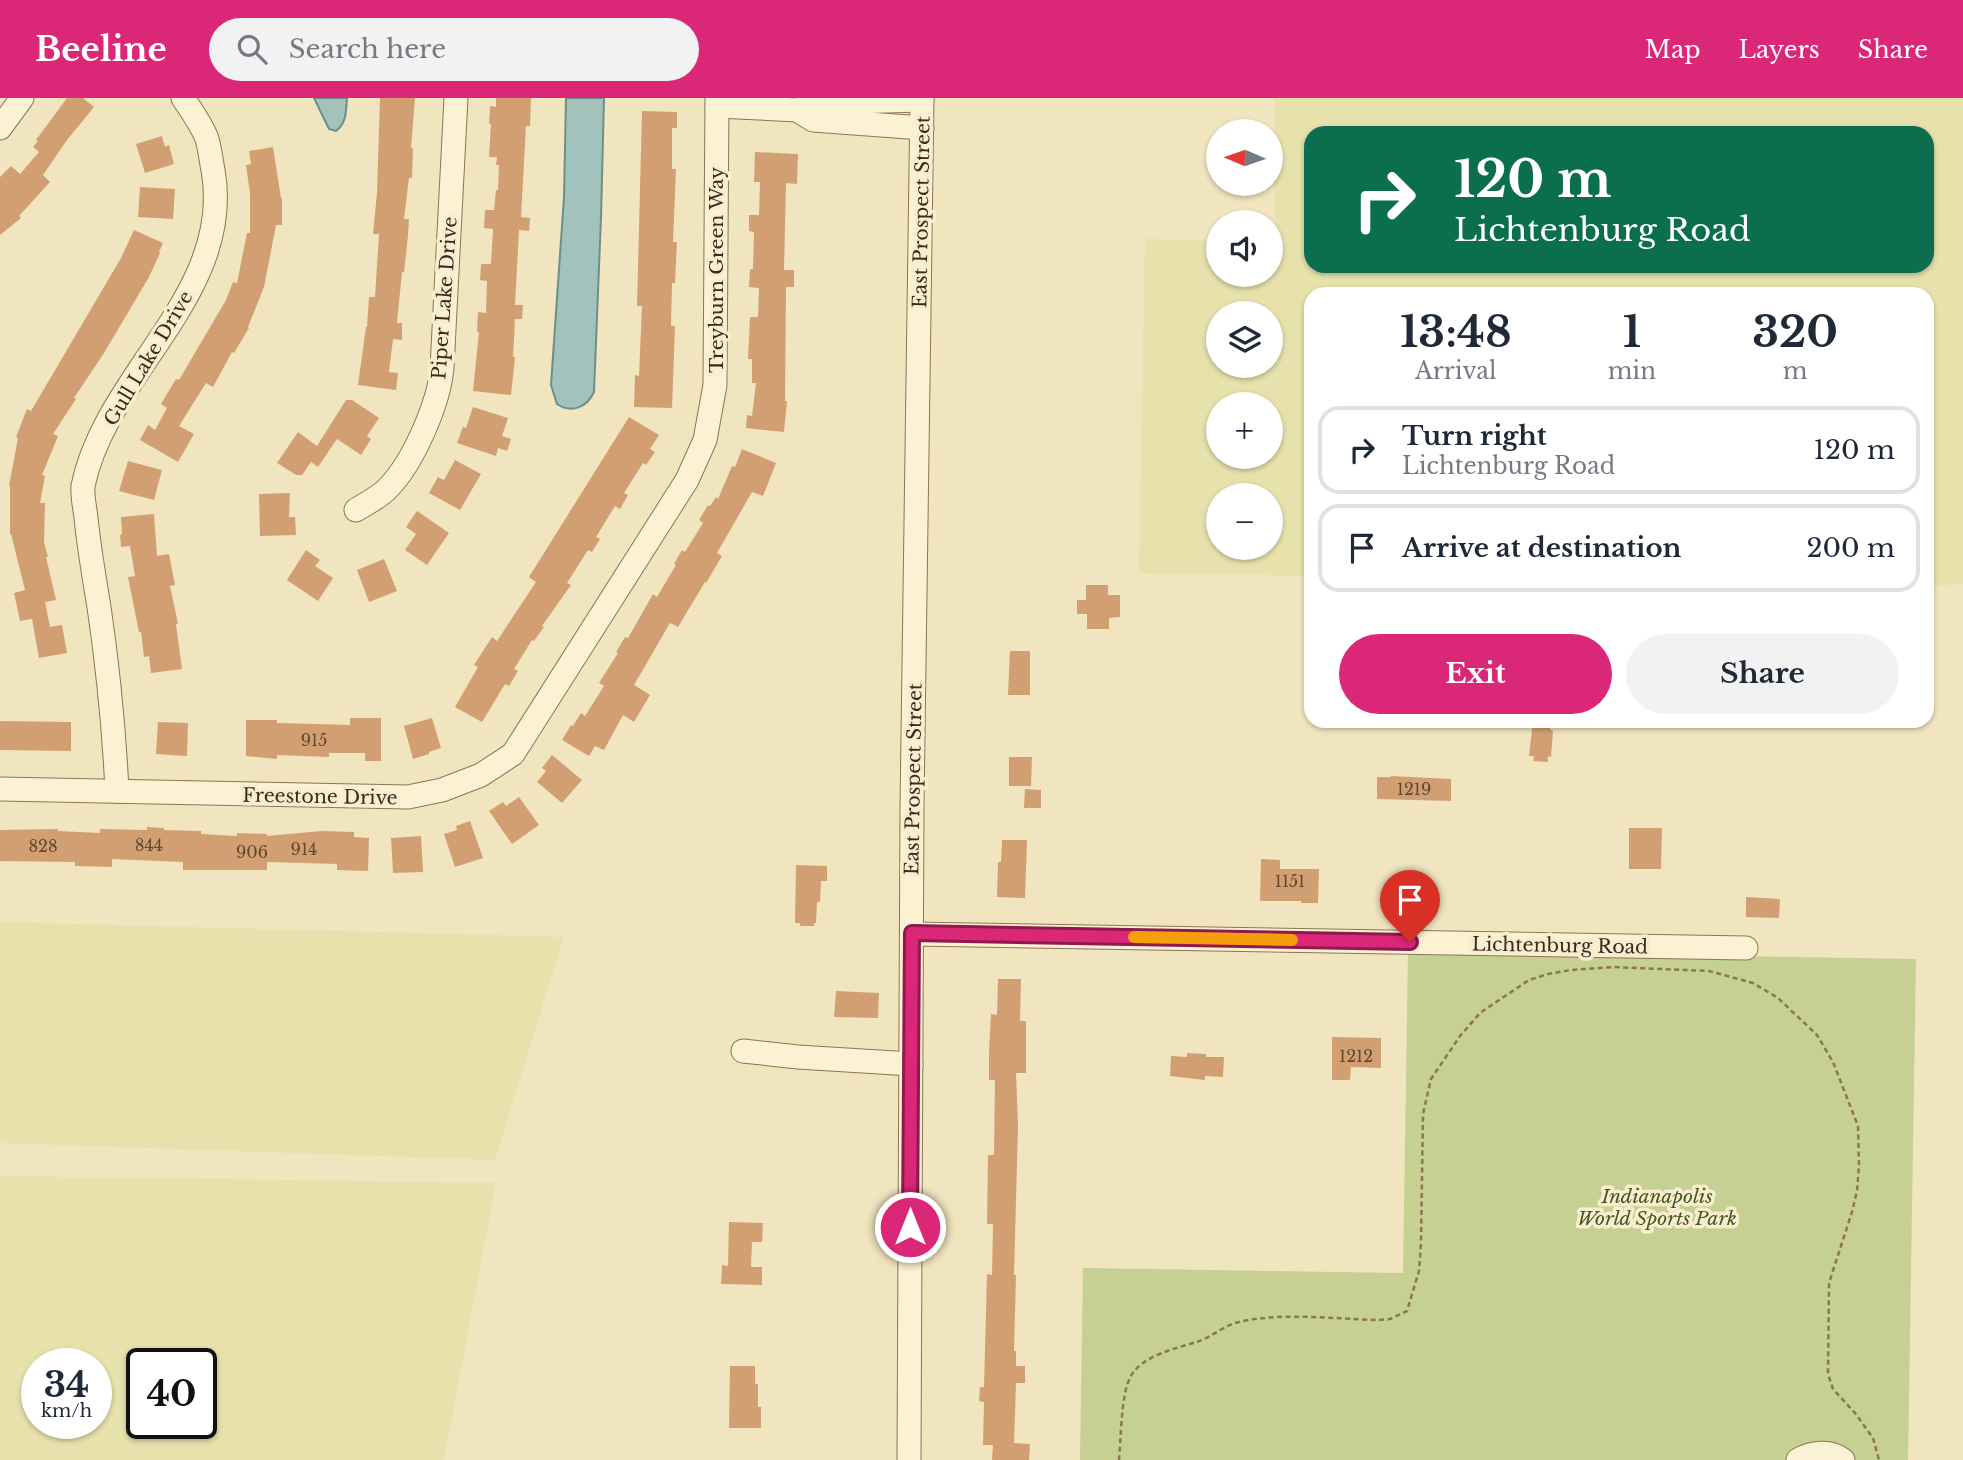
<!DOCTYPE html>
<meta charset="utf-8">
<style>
body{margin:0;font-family:"Libre Baskerville",serif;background:#f2f2f3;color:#1f2937;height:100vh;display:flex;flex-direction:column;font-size:26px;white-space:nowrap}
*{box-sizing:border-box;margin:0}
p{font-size:23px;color:#747a83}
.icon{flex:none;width:38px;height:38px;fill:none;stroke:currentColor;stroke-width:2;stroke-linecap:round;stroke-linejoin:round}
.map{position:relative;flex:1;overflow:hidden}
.panel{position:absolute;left:1304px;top:189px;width:630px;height:441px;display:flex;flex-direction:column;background:#fff;border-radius:21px;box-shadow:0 2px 5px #0004}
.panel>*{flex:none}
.top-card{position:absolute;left:1304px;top:28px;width:630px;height:147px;border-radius:21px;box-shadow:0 2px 5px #0004;background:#0b6e4f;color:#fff;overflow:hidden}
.needle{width:46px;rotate:272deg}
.controls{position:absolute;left:1206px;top:21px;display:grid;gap:14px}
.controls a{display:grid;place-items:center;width:77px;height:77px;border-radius:50%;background:#fff;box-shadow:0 2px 5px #0004;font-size:35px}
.speed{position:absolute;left:21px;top:1250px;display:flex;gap:14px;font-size:35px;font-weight:700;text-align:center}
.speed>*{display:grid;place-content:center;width:91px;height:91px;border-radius:50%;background:#fff;box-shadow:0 2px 5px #0004;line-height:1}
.speed small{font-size:18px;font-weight:400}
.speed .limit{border:4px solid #111;border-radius:10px;background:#fff;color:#111}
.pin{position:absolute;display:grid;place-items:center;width:60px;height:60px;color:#fff;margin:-72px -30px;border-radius:50% 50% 50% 0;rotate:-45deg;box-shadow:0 0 7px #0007}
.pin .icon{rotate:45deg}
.me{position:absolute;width:77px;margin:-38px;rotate:0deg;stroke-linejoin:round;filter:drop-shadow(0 0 5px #0008)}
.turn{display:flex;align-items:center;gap:24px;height:147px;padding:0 35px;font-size:32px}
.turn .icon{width:91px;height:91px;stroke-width:2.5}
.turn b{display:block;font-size:49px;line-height:60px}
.eta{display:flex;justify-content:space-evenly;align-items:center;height:119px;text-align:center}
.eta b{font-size:42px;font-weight:700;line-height:49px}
.action{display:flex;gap:14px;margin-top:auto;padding:14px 35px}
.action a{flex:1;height:80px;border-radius:42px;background:#db2777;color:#fff;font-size:28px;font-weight:700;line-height:80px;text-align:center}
.action a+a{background:#f2f2f3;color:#1f2937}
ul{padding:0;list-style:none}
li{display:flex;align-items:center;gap:21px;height:88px;margin:0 14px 10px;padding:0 21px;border:4px solid #e0e1e3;border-radius:21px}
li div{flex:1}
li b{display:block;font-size:26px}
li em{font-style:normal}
header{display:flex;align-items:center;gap:42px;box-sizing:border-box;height:98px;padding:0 35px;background:#db2777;color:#fff}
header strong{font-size:33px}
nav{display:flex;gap:38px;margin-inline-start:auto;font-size:24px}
.search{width:490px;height:63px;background:#f2f2f3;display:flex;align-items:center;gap:18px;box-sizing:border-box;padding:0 24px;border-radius:38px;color:#747a83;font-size:26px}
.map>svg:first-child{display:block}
.farmland{fill:#e7e1ac;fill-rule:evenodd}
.green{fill:#c5d092}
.water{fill:#a3c2bb;stroke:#699189;stroke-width:2}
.building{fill:#d29f72}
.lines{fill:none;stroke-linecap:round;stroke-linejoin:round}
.minor-casing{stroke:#8b7556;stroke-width:25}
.path{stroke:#8b7556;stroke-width:2.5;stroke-dasharray:5 3.5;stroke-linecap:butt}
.minor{stroke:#fbf1d3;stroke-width:23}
.route-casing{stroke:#8e194d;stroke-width:18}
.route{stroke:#db2777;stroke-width:12}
.slow{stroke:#f59e0b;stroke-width:12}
.labels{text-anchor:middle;stroke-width:7;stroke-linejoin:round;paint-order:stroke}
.number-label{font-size:16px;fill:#5f4932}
.street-label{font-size:19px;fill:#392c1c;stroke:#f8eecf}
.park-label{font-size:19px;font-style:italic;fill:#475721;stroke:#f8eecf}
</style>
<header>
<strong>Beeline</strong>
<div class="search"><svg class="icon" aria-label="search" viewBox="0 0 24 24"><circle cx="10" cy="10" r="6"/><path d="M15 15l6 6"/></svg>Search here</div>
<nav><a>Map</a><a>Layers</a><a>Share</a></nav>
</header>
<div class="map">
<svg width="1963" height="1362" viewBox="0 0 1963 1362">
<rect width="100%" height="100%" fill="#f1e5bf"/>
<g class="farmland">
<path d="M1275,0H1963V486L1927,488V196H1311V478L1139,475L1145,141L1218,142V177H1270L1271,143L1275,142ZM1311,35H1927V168H1311ZM1218,215H1270V268H1218ZM1218,306H1270V359H1218ZM1218,397H1270V450H1218Z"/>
<polygon points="0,824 564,839 495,1062 0,1045"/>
<path d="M0,1078L496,1085L444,1362H0ZM37,1265H96V1325H37ZM142,1265H201V1325H142Z"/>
</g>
<polygon class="green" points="1408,853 1916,861 1908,1362 1080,1362 1083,1170 1403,1175"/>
<g class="water">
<path d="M314,0H347C346,11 347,25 336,33L329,31Z"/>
<path d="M566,0H604L601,119L594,294C587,309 572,316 557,306L551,287L564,99Z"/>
</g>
<g class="building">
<polygon points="67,0 83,0 94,9 67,42 43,77 50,84 19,118 21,120 0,137 0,79 11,68 20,76 39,54 33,49 38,43 36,42"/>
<polygon points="380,0 415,0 411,50 413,50 412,80 409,80 404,121 409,121 408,138 404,174 402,174 397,225 402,225 402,242 393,241 389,274 398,275 396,292 358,287 366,229 367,229 369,199 375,199 379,136 373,136 377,95"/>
<polygon points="496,0 531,0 530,28 526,28 521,119 530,120 529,133 519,132 515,207 523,207 522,221 515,221 513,259 515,259 511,297 473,293 479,234 477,234 478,214 486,215 487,183 480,182 481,166 491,166 493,131 484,130 485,112 494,112 496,92 498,92 499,67 496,67 497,59 489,59 491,26 489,26 490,8 496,9"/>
<polygon points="642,13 677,14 677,30 672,30 672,71 676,71 673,144 677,144 675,185 672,185 671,228 675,228 672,310 634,309 635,277 639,278 642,208 637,208"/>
<polygon points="162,38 165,49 169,47 174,66 145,75 136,46"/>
<polygon points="273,49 281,100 282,100 282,127 276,127 264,189 248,229 249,230 234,255 232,254 213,289 206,285 179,328 194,336 178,364 140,342 148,327 155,332 167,310 161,306 176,281 179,282 226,202 233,184 237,185 247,135 250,135 250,95 246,67 251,66 249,53"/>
<polygon points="755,54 798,56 797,86 786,85 784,172 794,172 794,189 786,189 785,303 787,303 784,334 746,330 747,317 752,318 756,285 752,285 752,261 748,261 750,219 758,219 759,190 749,189 750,171 753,171 754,134 749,133 749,117 759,117 760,84 754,84"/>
<polygon points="140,89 175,91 173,121 138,119"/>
<polygon points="134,132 163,145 159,154 160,155 149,179 104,255 74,300 76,301 53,336 58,338 42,377 45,378 40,405 45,405 44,444 48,459 46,459 56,502 45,504 50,529 62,527 67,555 39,560 32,521 20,523 14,495 25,492 11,436 10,436 10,388 9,388 18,340 16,339 27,311 31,313 121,160"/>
<polygon points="346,302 352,302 379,320 367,338 371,341 361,357 337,341 318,369 311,364 302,377 296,377 277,365 298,334 317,348"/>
<polygon points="473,309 508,320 502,338 511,341 507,353 498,350 496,358 457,345 463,329 466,330"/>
<polygon points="629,319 659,337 650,351 655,354 646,367 643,365 624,395 628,397 620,411 615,408 596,439 600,441 592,454 588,452 567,485 571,487 542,528 544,529 534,543 532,542 514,571 518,573 509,588 505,586 482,624 455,609 478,569 474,567 492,539 497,543 536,484 529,479"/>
<polygon points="742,351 776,365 763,398 752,394 717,455 722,458 706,485 705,484 678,529 670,525 634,587 650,597 634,624 623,617 604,652 595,648 589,658 562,642 571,627 573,628 581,615 585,618 604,588 599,585 618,555 616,554 625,539 628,540 653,496 657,499 676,467 674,466 682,452 685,454 703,425 699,422 708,407 710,408 716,399 718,401 732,368 735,369"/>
<polygon points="455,362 481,376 460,412 429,395 438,379 444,382"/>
<polygon points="128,363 162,372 154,402 119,393"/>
<polygon points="290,395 289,419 295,419 296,437 260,438 259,396"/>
<polygon points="417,413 449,435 427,467 405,452 416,436 406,429"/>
<polygon points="154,416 157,458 169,456 175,487 170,488 178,526 176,526 182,571 151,575 149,558 144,559 141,534 139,534 128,479 135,478 130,448 121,449 120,437 122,436 121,419"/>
<polygon points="306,452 320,462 315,468 333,480 318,503 287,482"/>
<polygon points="384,461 397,493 369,504 357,472"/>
<polygon points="1086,487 1108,487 1108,497 1120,497 1120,519 1109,520 1109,531 1087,531 1087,516 1077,516 1077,502 1086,502"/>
<polygon points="1010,553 1030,553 1030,597 1008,597"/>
<polygon points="350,620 381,620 381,663 365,663 365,655 329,655 329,659 277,657 277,661 246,658 246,622 277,622 277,625 350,627"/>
<polygon points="432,620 441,650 429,654 429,656 413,661 404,628"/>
<polygon points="0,623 71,624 71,653 0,652"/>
<polygon points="1533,623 1550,623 1550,631 1553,633 1551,659 1548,658 1548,664 1533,663 1534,658 1529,658"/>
<polygon points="158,624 188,625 187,658 156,656"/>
<polygon points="552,657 582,682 562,705 537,684 546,673 542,670"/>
<polygon points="1009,659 1032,659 1031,688 1009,688"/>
<polygon points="1391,678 1451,681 1451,703 1377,701 1377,679 1391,679"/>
<polygon points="1025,691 1041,692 1041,710 1024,710"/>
<polygon points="519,699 539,727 512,746 489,713 503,704 506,708"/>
<polygon points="470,723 483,760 455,769 444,736 457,732 456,728"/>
<polygon points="147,729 164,730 164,732 201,733 201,736 237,738 237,735 267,736 267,738 321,733 354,734 354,739 369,740 368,773 337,772 337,766 267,764 267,772 183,772 183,764 112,761 112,769 75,768 75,764 0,763 0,732 58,731 58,733 100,735 100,731 147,732"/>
<polygon points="1629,730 1662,730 1661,771 1629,771"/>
<polygon points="421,738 423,774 393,775 391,740"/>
<polygon points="1002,742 1027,742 1025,800 997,799 998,764 1001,764"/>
<polygon points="1261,761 1280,762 1280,771 1319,771 1318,805 1301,805 1301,803 1260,803"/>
<polygon points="796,767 827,768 827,783 821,783 820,804 817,804 816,825 814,825 814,828 800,828 800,825 795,825"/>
<polygon points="1746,799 1780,801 1779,820 1746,819"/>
<polygon points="998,881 1021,881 1020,923 1026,923 1026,975 1016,975 1018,1028 1014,1177 1016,1177 1014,1253 1016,1253 1016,1268 1025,1268 1025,1285 1016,1285 1014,1345 1030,1346 1029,1362 992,1362 993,1347 983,1347 984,1304 979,1303 980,1289 984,1289 987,1176 992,1177 993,1126 987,1126 988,1057 994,1057 995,982 989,982 989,953 991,916 997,917"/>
<polygon points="836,893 879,895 878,920 834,919"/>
<polygon points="1332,939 1381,940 1381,970 1351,969 1350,982 1332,982"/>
<polygon points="1187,955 1206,956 1206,959 1224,959 1223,979 1205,978 1205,982 1170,978 1171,958 1187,959"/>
<polygon points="729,1124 763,1125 762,1144 752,1144 751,1169 762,1169 762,1187 721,1186 722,1167 728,1168"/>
<polygon points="730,1268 755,1268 755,1286 758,1286 758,1309 761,1309 761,1330 729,1330"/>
</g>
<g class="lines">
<defs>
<g id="minor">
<polyline points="717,8 797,12 815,5 922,2"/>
<polyline points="797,12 813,22 922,30"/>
<polyline points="0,30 22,0"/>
<path d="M356,412C367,405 380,399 388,390C413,365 439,305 442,270L456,0"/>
<polyline points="0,691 408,699 442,692 481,677 513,656 687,382 705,342 715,287 717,0"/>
<path d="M117,693C114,631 108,570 99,509C94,479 89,450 86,420C85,410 82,398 83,388C106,275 235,195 213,72C211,62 210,51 207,41C202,27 191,12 183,0"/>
<polyline points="912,836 1746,850"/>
<polyline points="743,953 798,959 911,966"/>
<polyline points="909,1362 912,708 922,0"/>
<path d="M1798,1362C1812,1354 1830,1352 1843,1362"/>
</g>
</defs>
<use href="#minor" class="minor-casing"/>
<path class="path" d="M1119,1362C1121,1341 1121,1294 1131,1278C1143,1257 1175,1251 1196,1244C1211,1240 1224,1227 1239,1224C1281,1214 1335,1221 1378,1222L1390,1221L1407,1213L1419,1173L1421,1145L1423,1016L1431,981L1460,938L1480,915L1529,882L1548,876L1571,872L1613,869L1709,873L1753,885L1778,900L1817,937L1833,964L1858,1028L1859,1068L1857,1093L1852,1114L1829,1185L1828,1276L1833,1291L1855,1315L1873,1340L1879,1362"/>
<use href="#minor" class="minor"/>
</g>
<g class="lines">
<defs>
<polyline id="route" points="910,1129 912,835 1410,844"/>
</defs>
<use href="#route" class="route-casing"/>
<use href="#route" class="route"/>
<polyline class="slow" points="1134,839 1292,842"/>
</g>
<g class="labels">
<g class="number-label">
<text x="314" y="648">915</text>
<text x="1414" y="697">1219</text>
<text x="149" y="753">844</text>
<text x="43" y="754">828</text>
<text x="304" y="757">914</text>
<text x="252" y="760">906</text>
<text x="1290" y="789">1151</text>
<text x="1356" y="964">1212</text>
</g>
<g class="street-label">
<text transform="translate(921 114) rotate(-89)" y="7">East Prospect Street</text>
<text transform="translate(716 172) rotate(-90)" y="7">Treyburn Green Way</text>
<text transform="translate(444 200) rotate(-86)" y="7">Piper Lake Drive</text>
<text transform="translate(148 260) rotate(-59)" y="7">Gull Lake Drive</text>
<text transform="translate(913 681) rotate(-89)" y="7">East Prospect Street</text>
<text transform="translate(320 698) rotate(1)" y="7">Freestone Drive</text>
<text transform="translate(1560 847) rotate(1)" y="7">Lichtenburg Road</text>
</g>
<g class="park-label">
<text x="1657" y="1105">Indianapolis<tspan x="1657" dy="22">World Sports Park</tspan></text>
</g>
</g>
</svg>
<div class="controls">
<a><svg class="needle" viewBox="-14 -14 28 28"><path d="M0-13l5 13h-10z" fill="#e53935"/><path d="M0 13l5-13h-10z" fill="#747a83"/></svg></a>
<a><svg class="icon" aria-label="sound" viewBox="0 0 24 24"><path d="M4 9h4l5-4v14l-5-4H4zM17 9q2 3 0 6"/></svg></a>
<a><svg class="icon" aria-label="layers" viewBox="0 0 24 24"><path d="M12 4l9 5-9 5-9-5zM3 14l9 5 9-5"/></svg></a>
<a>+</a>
<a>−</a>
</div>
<div class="speed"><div>34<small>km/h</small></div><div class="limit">40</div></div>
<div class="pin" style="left:1410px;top:844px;background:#d93025"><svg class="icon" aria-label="arrive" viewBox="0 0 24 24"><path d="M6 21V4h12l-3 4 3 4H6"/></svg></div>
<svg class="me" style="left:910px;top:1129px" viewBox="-20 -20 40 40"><circle r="17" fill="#db2777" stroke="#fff" stroke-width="3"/><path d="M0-11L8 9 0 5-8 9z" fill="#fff"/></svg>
<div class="top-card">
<div class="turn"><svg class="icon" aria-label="right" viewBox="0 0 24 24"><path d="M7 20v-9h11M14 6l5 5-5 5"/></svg><div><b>120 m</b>Lichtenburg Road</div></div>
</div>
<section class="panel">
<div class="eta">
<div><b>13:48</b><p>Arrival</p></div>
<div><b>1</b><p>min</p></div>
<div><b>320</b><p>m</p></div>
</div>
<ul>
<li><svg class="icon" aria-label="right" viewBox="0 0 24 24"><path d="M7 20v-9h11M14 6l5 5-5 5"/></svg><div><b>Turn right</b><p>Lichtenburg Road</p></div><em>120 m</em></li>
<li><svg class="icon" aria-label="arrive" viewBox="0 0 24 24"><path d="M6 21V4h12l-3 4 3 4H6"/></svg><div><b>Arrive at destination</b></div><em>200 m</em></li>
</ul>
<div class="action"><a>Exit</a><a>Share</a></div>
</section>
</div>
